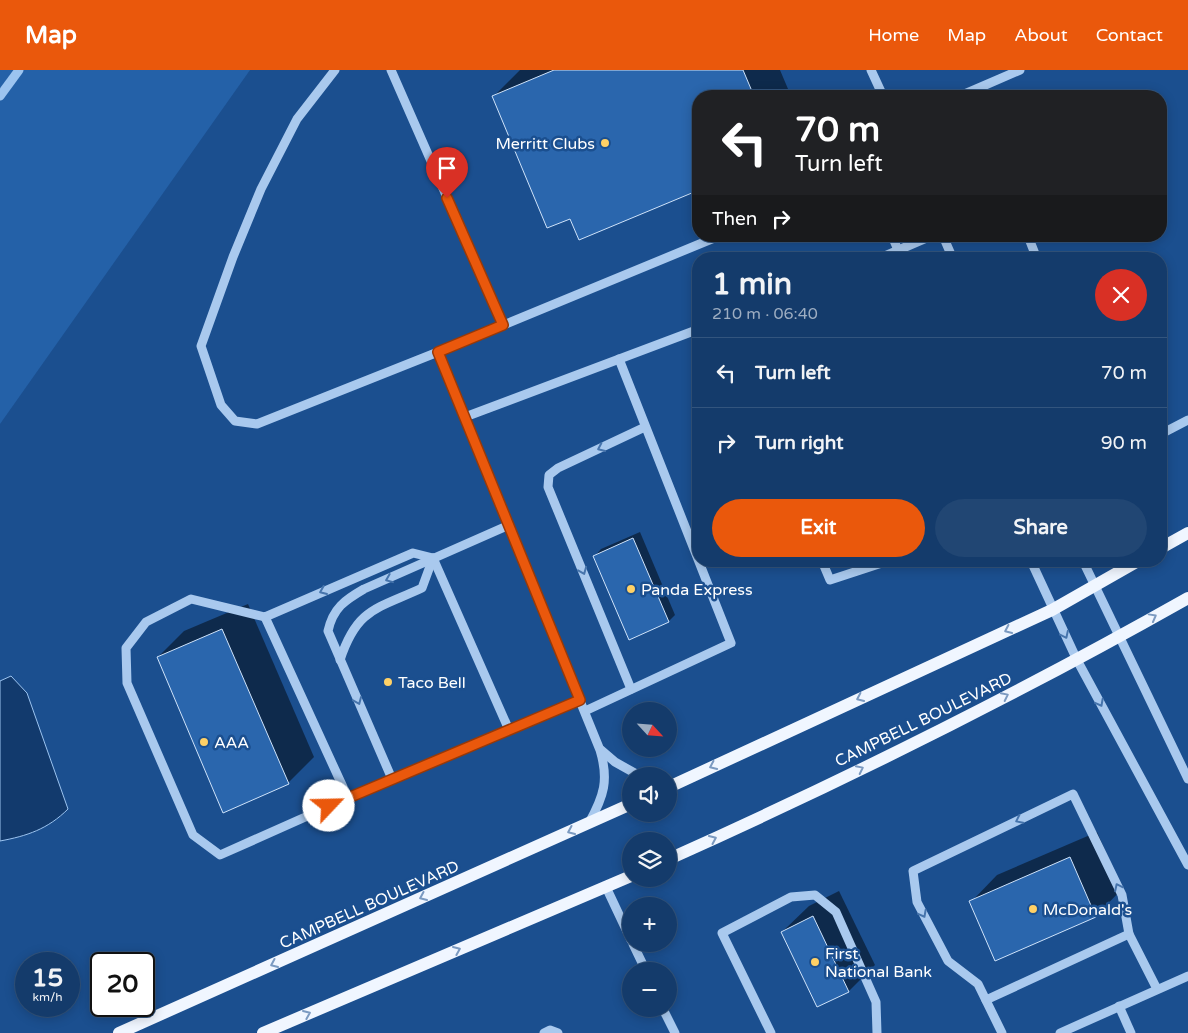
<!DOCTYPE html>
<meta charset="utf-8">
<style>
body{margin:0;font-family:"Varela Round",sans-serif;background:#214673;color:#f1f3f6;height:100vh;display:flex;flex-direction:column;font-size:19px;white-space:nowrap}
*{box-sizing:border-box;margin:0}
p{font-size:16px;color:#9dadc1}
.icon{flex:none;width:28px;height:28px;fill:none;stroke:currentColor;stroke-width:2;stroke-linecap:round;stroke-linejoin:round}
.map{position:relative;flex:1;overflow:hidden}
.details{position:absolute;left:692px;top:182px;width:475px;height:315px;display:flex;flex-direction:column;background:#143b6b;border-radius:20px;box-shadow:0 2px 12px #0003,0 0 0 1px #33557e}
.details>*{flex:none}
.top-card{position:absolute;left:692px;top:20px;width:475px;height:152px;border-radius:20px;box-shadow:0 2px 12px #0003,0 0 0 1px #33557e;background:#202124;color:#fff;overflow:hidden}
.needle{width:32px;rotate:116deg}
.fabs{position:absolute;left:622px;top:632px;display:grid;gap:10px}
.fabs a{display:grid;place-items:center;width:55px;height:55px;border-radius:50%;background:#143b6b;box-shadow:0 2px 12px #0003,0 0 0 1px #33557e;font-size:25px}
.speed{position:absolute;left:15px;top:882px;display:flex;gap:10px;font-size:25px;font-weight:700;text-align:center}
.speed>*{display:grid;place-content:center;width:65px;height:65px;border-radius:50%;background:#143b6b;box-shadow:0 2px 12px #0003,0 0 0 1px #33557e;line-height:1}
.speed small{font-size:12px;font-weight:400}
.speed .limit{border:2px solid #111;border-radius:8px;background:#fff;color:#111}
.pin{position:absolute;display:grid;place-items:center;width:42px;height:42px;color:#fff;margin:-51px -21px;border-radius:50% 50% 50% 0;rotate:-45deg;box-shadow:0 0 5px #0007}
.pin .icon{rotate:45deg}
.me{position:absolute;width:55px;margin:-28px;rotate:66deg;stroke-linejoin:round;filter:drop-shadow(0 0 4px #0008)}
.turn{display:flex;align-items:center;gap:18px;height:105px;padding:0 20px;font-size:22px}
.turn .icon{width:65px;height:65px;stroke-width:2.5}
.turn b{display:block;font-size:35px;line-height:42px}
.then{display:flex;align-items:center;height:48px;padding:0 20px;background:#0003;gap:10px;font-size:19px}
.round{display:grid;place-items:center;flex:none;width:52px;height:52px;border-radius:26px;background:#214673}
.summary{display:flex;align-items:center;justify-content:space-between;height:85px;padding:0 20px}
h1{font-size:30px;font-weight:700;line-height:38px}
.button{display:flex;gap:10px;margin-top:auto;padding:10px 20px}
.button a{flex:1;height:58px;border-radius:30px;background:#ea580c;color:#fff;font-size:20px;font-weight:700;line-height:58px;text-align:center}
.button a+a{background:#214673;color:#f1f3f6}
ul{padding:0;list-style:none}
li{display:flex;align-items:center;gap:15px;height:70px;padding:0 20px;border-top:1px solid #33557e}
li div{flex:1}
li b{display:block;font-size:19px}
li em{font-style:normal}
header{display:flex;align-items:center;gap:30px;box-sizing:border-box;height:70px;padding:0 25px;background:#ea580c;color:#fff}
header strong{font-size:24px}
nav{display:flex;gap:28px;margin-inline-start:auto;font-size:18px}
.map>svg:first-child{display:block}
.green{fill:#2461a8}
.water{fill:#123a6d;stroke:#9cc4f0}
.shadow{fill:#0007}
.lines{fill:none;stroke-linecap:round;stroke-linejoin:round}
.stream{stroke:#9cc4f0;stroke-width:9}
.building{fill:#2a66ad;stroke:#cfe3fa}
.minor{stroke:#a9c9ee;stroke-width:9}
.major{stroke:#f0f6ff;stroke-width:12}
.oneway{stroke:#4674ac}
.oneway2{stroke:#7b9ac1}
.route-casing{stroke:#983908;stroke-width:12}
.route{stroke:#ea580c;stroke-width:9}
.poi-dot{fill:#ffd166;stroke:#1b4f8f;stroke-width:2}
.labels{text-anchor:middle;stroke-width:5;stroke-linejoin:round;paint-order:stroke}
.poi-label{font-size:16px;fill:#fff;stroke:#1b4f8f;text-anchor:start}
.street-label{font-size:16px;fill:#fff;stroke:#1b4f8f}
</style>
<header>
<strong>Map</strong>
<nav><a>Home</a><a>Map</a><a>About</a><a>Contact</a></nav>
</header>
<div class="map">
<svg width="1188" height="963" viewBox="0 0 1188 963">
<rect width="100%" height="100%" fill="#1b4f8f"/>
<polygon class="green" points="0,0 250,0 0,354"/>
<path class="water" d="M11,606L27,623L68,739C48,759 27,766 0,771V611Z"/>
<g class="shadow">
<polygon points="520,0 780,0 791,26 699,26 571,147 494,26"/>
<polygon points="640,462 675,545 669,551 595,486 601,479"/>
<polygon points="248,534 314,687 288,713 158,587 184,561"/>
<polygon points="1097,762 1122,819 1096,846 996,889 971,832 997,805"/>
<polygon points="839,821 875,895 849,921 818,936 782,862 809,836"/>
</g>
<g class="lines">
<polyline class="stream" points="0,26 19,0"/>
</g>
<g class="building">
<polygon points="554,0 743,0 754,26 699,26 699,120 579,170 570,149 547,158 492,26"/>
<polygon points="633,468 669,552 629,570 593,486"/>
<polygon points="222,559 289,714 223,743 157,587"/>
<polygon points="1070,787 1096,847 995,891 969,831"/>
<polygon points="813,846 849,922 817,937 781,862"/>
</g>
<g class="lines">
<g class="minor">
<polyline points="335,0 297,49 261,119 233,187 201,276 221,335 235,351 257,354 438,282"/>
<polyline points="391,0 503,255"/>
<polyline points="871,0 883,26"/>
<polyline points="960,26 1020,0"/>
<polyline points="892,166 902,189"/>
<polyline points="943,166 953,189"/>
<polyline points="1028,166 1037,189"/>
<polyline points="878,189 931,166"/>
<polyline points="465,347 699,259"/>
<polyline points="1161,364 1188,350"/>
<polyline points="433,488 413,483 265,547 191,529 146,552 126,578 127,613 193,765 220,785 348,728 580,630"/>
<polyline points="433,488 509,660"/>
<polyline points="822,491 830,510 888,491"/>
<polyline points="1031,491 1077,590 1188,795"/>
<polyline points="1083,491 1188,709"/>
<polyline points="265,547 348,728"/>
<path d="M340,590C357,538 377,539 422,518L433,488"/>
<polyline points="631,619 548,417 549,405 558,398 645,357"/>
<polyline points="585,641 731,573 619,289"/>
<polyline points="601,680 615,692 640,706"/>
<path d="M392,709L328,561C333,538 345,530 364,519L509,455"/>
<path d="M589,753C604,726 609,710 600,680L438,282L719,166"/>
<polyline points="606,817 631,870"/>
<polyline points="633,874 646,901"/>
<polyline points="986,930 1129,864"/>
<polyline points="1119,936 1131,963"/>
<polyline points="663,939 675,963"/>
<polyline points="544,963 550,960 558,963"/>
<polyline points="771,963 722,863 791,827 815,825 836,842 876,932 877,963"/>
<polyline points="1002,963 978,914 948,891 917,832 913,801 1073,724 1122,825 1129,864 1157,919"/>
<polyline points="1060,963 1188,906"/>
</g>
<g class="major">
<polyline points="1161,478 1188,463"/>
<polyline points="669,717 1052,540 1138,491"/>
<path d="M669,789C845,710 1020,623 1188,528"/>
<polyline points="119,963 631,734"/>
<polyline points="263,963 631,806"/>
</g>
</g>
<defs><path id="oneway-chevron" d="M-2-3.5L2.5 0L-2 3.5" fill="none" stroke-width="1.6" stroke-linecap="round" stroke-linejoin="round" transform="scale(1.25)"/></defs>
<g class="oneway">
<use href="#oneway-chevron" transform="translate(601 378) rotate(155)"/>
<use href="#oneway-chevron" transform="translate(583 501) rotate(68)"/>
<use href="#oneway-chevron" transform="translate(389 509) rotate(158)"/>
<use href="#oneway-chevron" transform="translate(323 521) rotate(157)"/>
<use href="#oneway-chevron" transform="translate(1065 565) rotate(64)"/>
<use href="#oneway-chevron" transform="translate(358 631) rotate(67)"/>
<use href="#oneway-chevron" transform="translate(1100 633) rotate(62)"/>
<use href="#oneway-chevron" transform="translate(1019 750) rotate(154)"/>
<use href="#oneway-chevron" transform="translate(1118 817) rotate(-116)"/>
<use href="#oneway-chevron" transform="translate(923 844) rotate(62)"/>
</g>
<g class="oneway2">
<use href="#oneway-chevron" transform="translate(1153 547) rotate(-29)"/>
<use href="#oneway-chevron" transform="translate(1008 560) rotate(155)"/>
<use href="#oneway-chevron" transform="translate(1005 626) rotate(-26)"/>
<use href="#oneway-chevron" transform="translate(860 628) rotate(155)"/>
<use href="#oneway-chevron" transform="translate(713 696) rotate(155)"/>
<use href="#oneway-chevron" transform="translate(860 699) rotate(-26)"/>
<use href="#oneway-chevron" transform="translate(571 761) rotate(156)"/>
<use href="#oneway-chevron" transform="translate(713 769) rotate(-24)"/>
<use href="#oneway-chevron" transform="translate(423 827) rotate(156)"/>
<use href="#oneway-chevron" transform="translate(457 880) rotate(-23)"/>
<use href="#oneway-chevron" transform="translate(274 894) rotate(156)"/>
<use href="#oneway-chevron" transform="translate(307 944) rotate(-23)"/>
</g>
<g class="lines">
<defs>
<polyline id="route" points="329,736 580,630 438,282 503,255 447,128"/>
</defs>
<use href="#route" class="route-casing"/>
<use href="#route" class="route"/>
</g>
<g class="poi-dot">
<circle cx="605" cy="73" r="5"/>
<circle cx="631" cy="519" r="5"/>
<circle cx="388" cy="612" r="5"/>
<circle cx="204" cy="672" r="5"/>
<circle cx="1033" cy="839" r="5"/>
<circle cx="815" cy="892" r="5"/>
</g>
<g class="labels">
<g class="poi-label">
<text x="595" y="79" text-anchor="end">Merritt Clubs</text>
<text x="641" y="525">Panda Express</text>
<text x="398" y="618">Taco Bell</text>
<text x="214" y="678">AAA</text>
<text x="1043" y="845">McDonald's</text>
<text x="825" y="889">First<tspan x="825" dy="18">National Bank</tspan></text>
</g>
<g class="street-label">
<text transform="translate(923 649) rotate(-26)" y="6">CAMPBELL BOULEVARD</text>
<text transform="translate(369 834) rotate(-24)" y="6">CAMPBELL BOULEVARD</text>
</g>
</g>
</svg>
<div class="fabs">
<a><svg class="needle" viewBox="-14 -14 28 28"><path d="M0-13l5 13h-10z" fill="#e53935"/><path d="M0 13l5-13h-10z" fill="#9dadc1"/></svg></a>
<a><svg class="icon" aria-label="sound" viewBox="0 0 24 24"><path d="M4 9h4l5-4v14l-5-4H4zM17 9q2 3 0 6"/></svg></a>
<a><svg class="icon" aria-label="layers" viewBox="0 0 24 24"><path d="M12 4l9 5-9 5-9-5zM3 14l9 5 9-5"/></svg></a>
<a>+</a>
<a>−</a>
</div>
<div class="speed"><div>15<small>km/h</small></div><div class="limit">20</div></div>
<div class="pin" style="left:447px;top:128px;background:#d93025"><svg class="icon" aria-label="arrive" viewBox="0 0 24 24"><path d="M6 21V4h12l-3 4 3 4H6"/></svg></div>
<svg class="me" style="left:329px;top:736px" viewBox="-20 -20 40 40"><circle r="19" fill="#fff"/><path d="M0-13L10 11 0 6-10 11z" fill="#ea580c"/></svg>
<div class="top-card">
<div class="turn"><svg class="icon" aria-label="left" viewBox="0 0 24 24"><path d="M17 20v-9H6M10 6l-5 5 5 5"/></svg><div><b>70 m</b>Turn left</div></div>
<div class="then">Then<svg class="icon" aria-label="right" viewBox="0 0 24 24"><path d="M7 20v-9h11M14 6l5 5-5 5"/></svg></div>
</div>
<section class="details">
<div class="summary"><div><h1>1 min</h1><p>210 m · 06:40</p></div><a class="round" style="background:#d93025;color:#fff"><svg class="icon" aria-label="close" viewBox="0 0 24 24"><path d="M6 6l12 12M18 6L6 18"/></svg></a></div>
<ul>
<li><svg class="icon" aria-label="left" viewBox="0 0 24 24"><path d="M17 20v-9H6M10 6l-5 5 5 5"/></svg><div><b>Turn left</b></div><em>70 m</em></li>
<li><svg class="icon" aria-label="right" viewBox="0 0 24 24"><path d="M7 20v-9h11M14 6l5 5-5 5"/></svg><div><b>Turn right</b></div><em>90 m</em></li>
</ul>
<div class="button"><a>Exit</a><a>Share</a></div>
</section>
</div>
